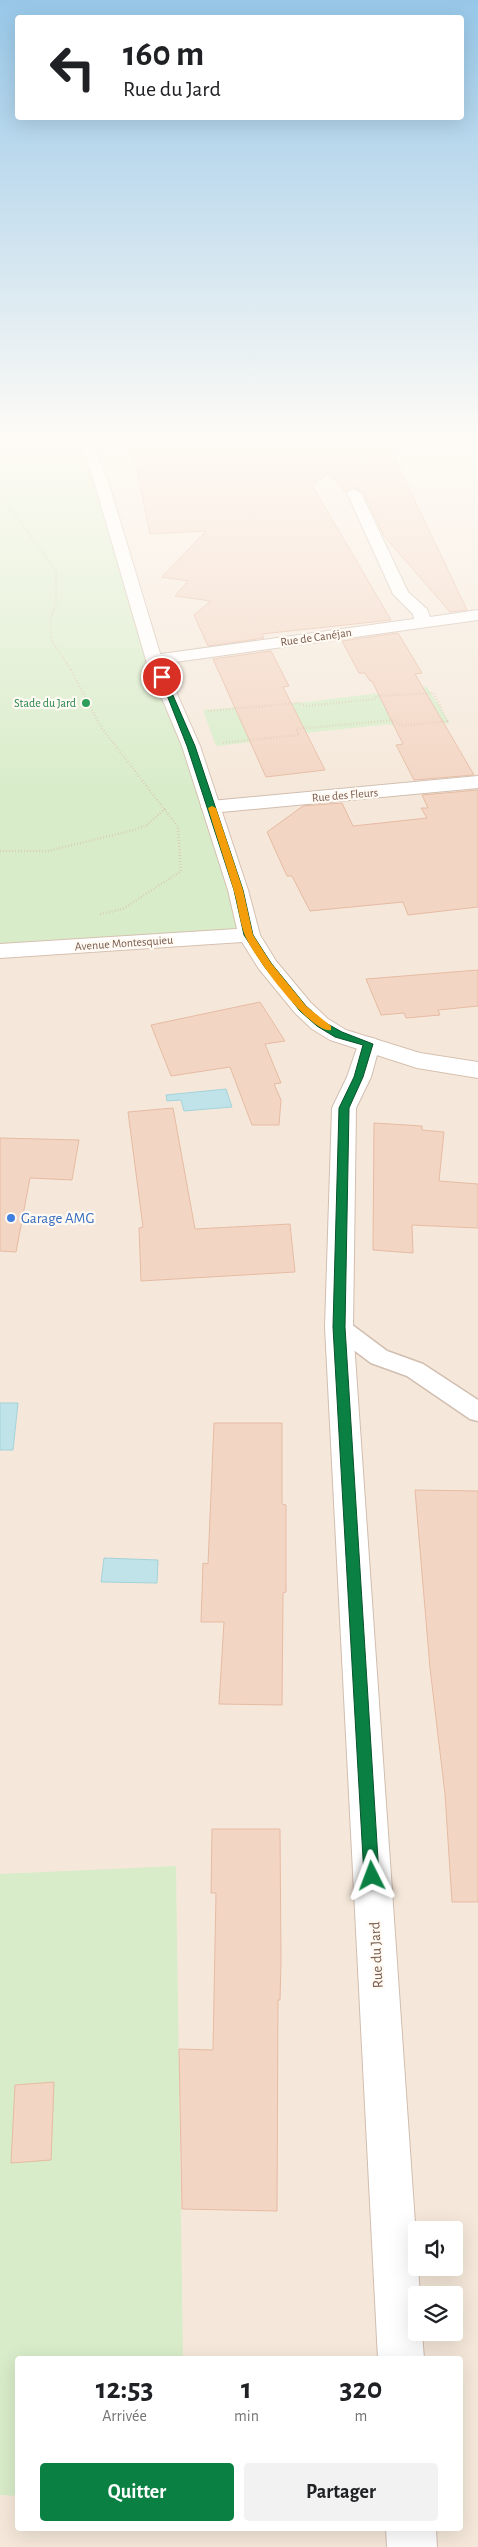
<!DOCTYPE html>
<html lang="fr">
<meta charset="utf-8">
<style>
body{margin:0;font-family:"Alegreya Sans",sans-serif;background:#f2f2f2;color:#202124;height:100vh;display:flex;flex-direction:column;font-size:19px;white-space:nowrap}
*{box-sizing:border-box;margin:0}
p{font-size:16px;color:#757577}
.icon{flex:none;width:28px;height:28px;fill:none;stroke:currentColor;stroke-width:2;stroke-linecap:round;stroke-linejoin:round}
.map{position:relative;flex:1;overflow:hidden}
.side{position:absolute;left:15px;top:2356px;width:448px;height:175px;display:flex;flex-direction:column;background:#fff;border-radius:5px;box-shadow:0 5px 20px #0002}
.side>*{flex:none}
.guide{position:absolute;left:15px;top:15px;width:449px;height:105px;border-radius:5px;box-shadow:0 5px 20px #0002;background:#fff;color:#202124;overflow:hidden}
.controls{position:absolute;left:408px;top:2221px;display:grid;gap:10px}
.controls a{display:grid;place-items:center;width:55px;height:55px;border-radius:5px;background:#fff;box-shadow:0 5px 20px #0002;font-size:25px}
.pin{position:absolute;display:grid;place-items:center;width:42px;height:42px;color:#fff;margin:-21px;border:2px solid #fff;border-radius:50%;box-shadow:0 1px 5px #0007}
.me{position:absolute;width:55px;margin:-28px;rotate:357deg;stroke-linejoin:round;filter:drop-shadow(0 0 4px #0008)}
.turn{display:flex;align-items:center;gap:18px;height:105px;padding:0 25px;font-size:22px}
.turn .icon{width:65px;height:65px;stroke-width:2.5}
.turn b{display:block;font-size:35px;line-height:42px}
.eta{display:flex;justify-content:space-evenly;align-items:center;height:85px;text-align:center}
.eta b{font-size:30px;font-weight:600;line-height:35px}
.primary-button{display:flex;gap:10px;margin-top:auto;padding:10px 25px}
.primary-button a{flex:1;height:58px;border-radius:5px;background:#0b8043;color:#fff;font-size:20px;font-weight:600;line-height:58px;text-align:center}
.primary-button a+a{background:#f2f2f2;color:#202124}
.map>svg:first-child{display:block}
.residential{fill:#f5e8da;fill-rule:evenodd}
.green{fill:#d8ecc9}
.water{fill:#bfe3e8;stroke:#a5d3da}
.building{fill:#f3d5c3;stroke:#e6bba3}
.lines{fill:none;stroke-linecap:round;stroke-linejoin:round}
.lane-casing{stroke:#d1beb0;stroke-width:3}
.street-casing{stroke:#d1beb0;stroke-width:2}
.secondary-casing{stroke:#d6c0b0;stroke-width:2}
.path-far1{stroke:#d9b8a5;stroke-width:2;stroke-dasharray:0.5 2;stroke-linecap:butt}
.path{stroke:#d9b8a5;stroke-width:2.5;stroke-dasharray:0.5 2.5;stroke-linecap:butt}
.lane{fill:#fff;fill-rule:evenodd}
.street{fill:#fff;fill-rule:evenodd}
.secondary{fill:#fff;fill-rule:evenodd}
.route{fill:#0b8043;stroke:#07532c}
.slow{fill:#f59e0b}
.leisure-dot{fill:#2e9e5b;stroke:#fffaf3;stroke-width:2}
.shop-dot{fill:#3f7fe0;stroke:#fffaf3;stroke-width:2}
.labels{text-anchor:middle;stroke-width:4.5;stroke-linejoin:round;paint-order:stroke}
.far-street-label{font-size:12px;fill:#7a5c4d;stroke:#fffaf3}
.far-leisure-label{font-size:12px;fill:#27864d;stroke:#fffaf3;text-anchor:end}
.shop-label{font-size:15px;fill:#366cbe;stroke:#fffaf3;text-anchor:start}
.street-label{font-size:15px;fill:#7a5c4d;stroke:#fffaf3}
</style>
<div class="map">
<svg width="478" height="2547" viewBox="0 0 478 2547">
<rect width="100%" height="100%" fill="#fdf6ec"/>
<path class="residential" d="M0,441H478V2547H0ZM416,2230H454V2268H416ZM416,2295H454V2332H416ZM18,2359H460V2529H18Z"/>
<g class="green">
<polygon points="0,441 86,441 101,481 249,935 0,951"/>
<polygon points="427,687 450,723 398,729 390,724 305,733 305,736 216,746 203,710 307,702"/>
<polygon points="176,1866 183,2359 18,2359 17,2496 0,2495 0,1874"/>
</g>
<g class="water">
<polygon points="226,1089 232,1107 184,1111 181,1100 167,1101 166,1095"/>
<polygon points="0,1403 18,1403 13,1450 0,1450"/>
<polygon points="104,1558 158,1560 157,1583 101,1582"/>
</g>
<g class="building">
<polygon points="168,441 373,441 366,446 388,444 467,610 450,612 384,536 363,492 353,487 345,492 328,473 312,485 391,620 262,634 264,638 208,646 194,615 211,601 175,596 188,581 162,577 206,531 150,534 135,462 130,452 139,451 137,443"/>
<polygon points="398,633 422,673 415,674 474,775 414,780 396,745 403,744 372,681 370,681 365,673 359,673 342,641"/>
<polygon points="271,651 289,686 283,687 325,770 266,777 213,659"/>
<polygon points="478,790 478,907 408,915 403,902 310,911 292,876 287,876 267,832 303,806 342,803 353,826 427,818 421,808 428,808 422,795"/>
<polygon points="478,970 478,1006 438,1010 440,1015 406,1018 404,1013 381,1015 366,979"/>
<polygon points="260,1002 285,1041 265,1044 281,1083 274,1084 281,1100 279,1125 252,1125 230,1067 171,1076 151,1025"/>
<polygon points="173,1108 195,1229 290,1224 295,1272 141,1281 139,1228 143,1227 128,1112"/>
<polygon points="374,1123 422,1126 422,1130 444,1132 439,1181 478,1184 478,1228 412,1225 413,1253 373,1250"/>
<polygon points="0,1138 79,1140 72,1180 30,1178 16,1252 0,1251"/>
<polygon points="214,1423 282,1423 282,1504 286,1505 286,1592 283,1593 282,1705 219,1704 224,1622 201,1622 203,1563 208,1564"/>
<polygon points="415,1490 478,1491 478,1902 452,1902 445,1794 430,1668"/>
<polygon points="212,1829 280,1829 281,1963 280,2000 278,2000 277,2211 182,2209 179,2049 213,2050 216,1893 211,1893"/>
<polygon points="54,2082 51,2160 11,2163 15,2085"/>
</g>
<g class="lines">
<defs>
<polygon id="lane" points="339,1319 347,1321 387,1351 423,1364 478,1400 478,1421 470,1419 407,1376 371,1363 331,1333 328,1327 331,1321"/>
<g id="street">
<polygon points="354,489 361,493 408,592 427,609 430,617 478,610 478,620 154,665 148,664 146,660 148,656 154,655 414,619 413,614 393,594 347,493"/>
<polygon points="478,776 478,788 211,813 204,811 201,807 204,803 211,801"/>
<polygon points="368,1037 376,1039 380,1044 371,1077 356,1108 353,1327 420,2295 416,2295 416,2332 422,2332 424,2359 378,2359 325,1327 332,1108 347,1077 360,1039"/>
<polygon points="386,2529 436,2529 437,2547 387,2547"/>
</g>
<polygon id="secondary" points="80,441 92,441 108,481 162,660 200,746 248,890 260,935 276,961 311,1003 328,1019 346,1030 420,1053 478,1062 478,1078 417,1068 330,1040 312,1029 295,1013 259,969 242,942 0,958 0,944 237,929 228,890 182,746 146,660 94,481"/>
</defs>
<use href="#lane" class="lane-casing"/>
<use href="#street" class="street-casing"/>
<use href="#secondary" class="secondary-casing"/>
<g class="path-far1">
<polyline points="356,441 366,456"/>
<polyline points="0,460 62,456"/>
<polyline points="0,494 56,571 56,601 50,622 52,641 72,671"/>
</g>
<g class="path">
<polyline points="71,670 101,727 178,827 181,871 123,909 100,914"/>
<polyline points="208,711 298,703 306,706 376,699 376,696 434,693 447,721 401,726 395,720 296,729 299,735 221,743"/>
<polyline points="0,851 48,851 134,830 147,825 165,809"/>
</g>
<use href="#lane" class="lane"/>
<use href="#street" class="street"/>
<use href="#secondary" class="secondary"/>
</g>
<linearGradient id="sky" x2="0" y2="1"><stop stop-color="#97c7e8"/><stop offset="0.55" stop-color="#fefbf6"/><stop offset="1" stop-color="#fefbf6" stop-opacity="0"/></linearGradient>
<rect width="478" height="797" fill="url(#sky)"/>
<polygon class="route" points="159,675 165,677 195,746 243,890 253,935 271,963 306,1006 324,1022 342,1032 373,1044 363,1077 349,1108 345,1327 379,1876 377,1882 372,1884 366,1882 364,1876 333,1327 339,1108 354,1077 363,1045 335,1037 317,1026 300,1011 264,966 244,935 234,890 187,746"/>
<path class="slow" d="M212,806L216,808L243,890L253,935L271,963L306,1006L331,1026V1030C311,1035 250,952 244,933C239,919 238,903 233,888C225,861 216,835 208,808Z"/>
<circle class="leisure-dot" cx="86" cy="703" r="5"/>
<circle class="shop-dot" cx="11" cy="1218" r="5"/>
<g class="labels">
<g class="far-street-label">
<text transform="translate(316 637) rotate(-8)" y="4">Rue de Canéjan</text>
<text transform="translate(345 795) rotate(-5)" y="4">Rue des Fleurs</text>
<text transform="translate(124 943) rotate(-4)" y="4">Avenue Montesquieu</text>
</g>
<g class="far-leisure-label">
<text x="76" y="707">Stade du Jard</text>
</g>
<g class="shop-label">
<text x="21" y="1223">Garage AMG</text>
</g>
<g class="street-label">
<text transform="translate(376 1955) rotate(-93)" y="5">Rue du Jard</text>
</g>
</g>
</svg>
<div class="controls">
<a><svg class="icon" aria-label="sound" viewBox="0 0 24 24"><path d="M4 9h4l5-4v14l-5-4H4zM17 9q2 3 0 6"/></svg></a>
<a><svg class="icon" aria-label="layers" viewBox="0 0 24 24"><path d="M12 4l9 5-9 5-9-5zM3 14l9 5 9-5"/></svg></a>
</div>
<div class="pin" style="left:162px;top:677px;background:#d93025"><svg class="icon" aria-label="arrive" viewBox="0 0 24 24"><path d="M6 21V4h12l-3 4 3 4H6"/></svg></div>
<svg class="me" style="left:372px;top:1876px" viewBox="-20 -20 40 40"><path d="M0-17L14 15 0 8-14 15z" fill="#0b8043" stroke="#fff" stroke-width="4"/></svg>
<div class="guide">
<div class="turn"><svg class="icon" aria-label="left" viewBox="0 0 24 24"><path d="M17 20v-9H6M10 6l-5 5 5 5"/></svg><div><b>160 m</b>Rue du Jard</div></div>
</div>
<section class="side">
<div class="eta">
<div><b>12:53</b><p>Arrivée</p></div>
<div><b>1</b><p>min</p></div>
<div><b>320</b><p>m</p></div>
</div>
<div class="primary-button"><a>Quitter</a><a>Partager</a></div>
</section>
</div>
